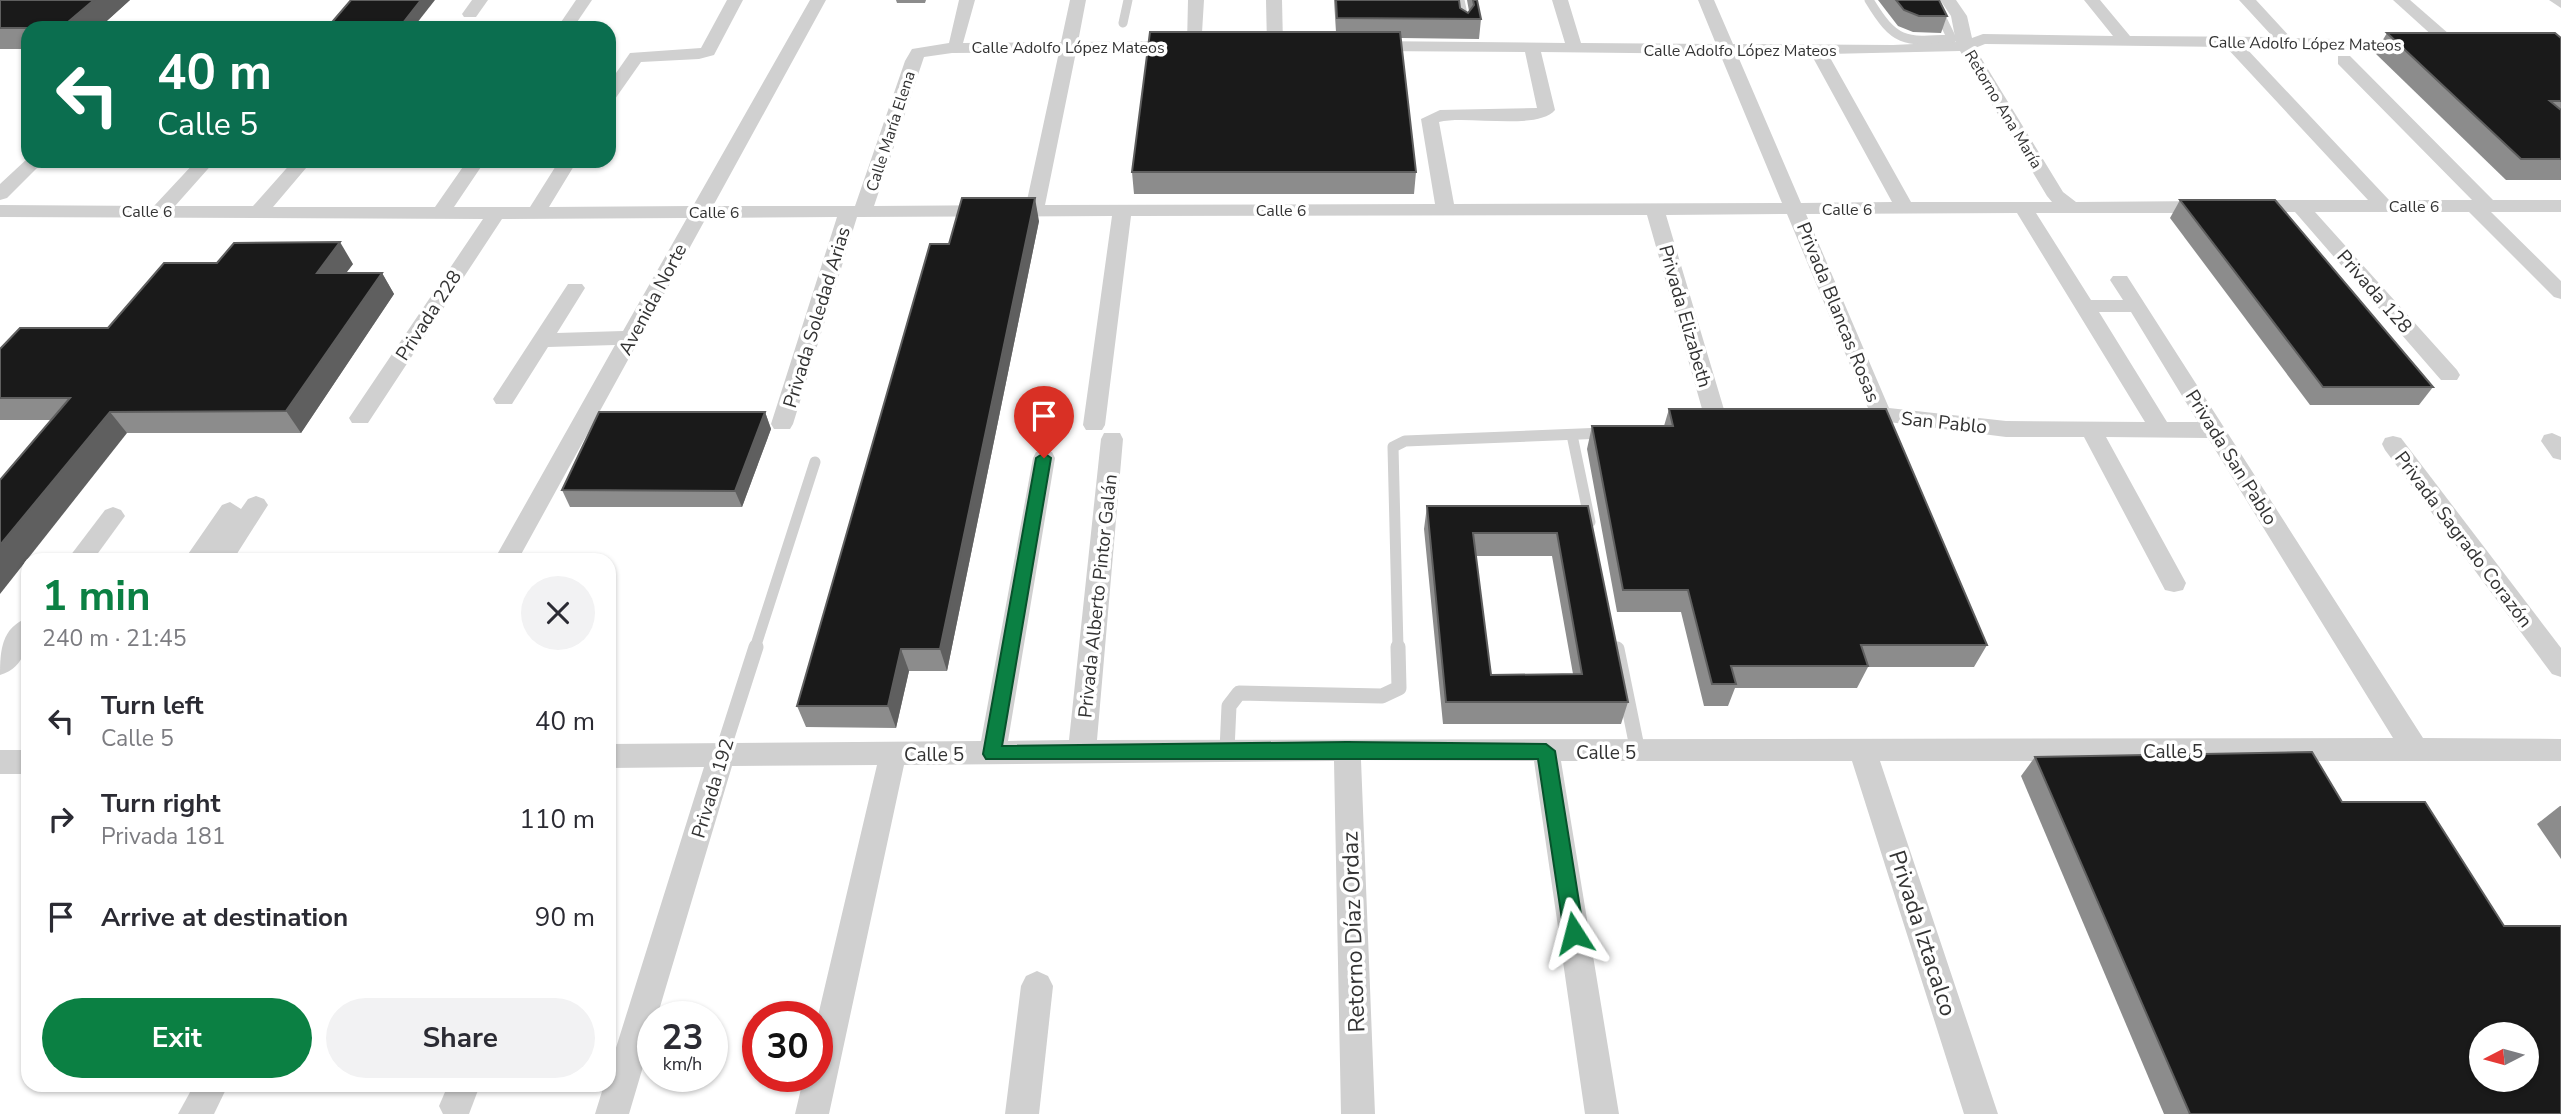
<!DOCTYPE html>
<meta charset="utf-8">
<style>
body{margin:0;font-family:"Nunito Sans",sans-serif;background:#f2f2f3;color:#2b2b33;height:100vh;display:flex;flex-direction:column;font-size:26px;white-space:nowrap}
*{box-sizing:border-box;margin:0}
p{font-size:23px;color:#7c7c81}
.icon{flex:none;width:38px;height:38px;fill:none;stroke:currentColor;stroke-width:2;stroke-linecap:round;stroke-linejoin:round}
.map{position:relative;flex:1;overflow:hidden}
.details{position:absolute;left:21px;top:553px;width:595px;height:539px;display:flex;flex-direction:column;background:#fff;border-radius:21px;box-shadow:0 2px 5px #0004}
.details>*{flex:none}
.top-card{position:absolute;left:21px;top:21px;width:595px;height:147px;border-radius:21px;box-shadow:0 2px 5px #0004;background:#0b6e4f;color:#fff;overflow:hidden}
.needle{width:46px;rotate:264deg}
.tools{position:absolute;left:2469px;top:1022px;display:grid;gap:14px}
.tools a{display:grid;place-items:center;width:70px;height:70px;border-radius:50%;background:#fff;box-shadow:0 2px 5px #0004;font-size:35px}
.speed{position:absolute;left:637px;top:1001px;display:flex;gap:14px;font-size:35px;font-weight:700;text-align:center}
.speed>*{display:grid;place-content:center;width:91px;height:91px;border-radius:50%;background:#fff;box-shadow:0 2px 5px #0004;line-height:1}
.speed small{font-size:18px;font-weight:400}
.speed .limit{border:10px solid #d22;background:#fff;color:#111}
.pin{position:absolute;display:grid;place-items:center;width:60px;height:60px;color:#fff;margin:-72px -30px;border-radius:50% 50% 50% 0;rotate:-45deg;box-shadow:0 0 7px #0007}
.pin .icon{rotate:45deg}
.me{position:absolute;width:77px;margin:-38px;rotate:351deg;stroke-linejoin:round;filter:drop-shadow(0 0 5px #0008)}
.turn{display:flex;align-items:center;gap:24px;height:147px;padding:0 21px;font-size:32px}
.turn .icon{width:91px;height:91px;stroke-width:2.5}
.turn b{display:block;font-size:49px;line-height:60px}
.round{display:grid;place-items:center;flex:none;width:74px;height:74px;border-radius:37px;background:#f2f2f3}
.headline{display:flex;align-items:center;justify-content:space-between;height:119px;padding:0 21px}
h1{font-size:42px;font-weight:700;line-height:52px;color:#0b8043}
.cta{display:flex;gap:14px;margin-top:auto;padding:14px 21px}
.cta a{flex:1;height:80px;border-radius:42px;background:#0b8043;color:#fff;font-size:28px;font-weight:700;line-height:80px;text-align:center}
.cta a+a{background:#f2f2f3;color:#2b2b33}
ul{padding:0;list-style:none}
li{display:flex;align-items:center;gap:21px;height:98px;padding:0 21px}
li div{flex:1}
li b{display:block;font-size:26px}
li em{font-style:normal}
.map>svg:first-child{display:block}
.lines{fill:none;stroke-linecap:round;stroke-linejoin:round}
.lane-far2{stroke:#d0d0d0;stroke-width:9}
.lane-far1{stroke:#d0d0d0;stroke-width:11}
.lane{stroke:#d0d0d0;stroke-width:15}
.street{fill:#d0d0d0;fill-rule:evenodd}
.wall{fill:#8c8c8c;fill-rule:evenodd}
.shaded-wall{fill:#5f5f5f}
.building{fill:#1a1a1a;stroke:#5f5f5f;stroke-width:2;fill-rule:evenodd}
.route{fill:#0b8043;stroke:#07532c;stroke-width:2}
.labels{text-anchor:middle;stroke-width:7;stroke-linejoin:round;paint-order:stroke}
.far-street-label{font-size:16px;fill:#333;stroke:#fff}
.street-label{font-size:19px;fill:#333;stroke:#fff}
.near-street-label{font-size:23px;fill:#333;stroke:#fff}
</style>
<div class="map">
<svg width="2561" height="1114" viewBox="0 0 2561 1114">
<rect width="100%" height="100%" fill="#fff"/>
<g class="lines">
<g class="lane-far2">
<polyline points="1460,0 1465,24"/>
<path d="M1869,0C1895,43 1904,42 1952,39L1933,0"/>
<polyline points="1123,23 1128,0"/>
</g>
<g class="lane-far1">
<polyline points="1572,435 1590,522"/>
<polyline points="755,648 815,462"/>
<polyline points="1398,648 1393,447 1405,441 1604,433"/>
</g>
<g class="lane">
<polyline points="1617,649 1638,752"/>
<polyline points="1227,750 1229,706 1239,693 1382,696 1399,688 1398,647"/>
<polyline points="721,756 756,647"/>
</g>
<g class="street">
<polygon points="472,0 488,0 476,17 464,17 462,14"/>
<polygon points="576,0 592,0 573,28 557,28"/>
<polygon points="727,0 743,0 714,55 699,59 641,62 615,99 609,100 609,83 630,53 701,48"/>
<path d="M810,0H826L713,206H855L905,61L912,49L949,43L959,0H975L963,43L1061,42L1070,0H1086L1078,42L1180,41L1187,44L1188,0H1204L1201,49L1195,51L1188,47L1180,51L1076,52L1045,205L1435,204L1421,119L1440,110L1537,108L1525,52L1370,51L1362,46L1370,41L1565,43L1552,0H1568L1581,43L1716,44L1698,0H1714L1733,44L1893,45L1956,42L1951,16L1940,0H1956L1967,16L1972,38L1983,34L2113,36L2084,0H2100L2130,36L2273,37L2239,0H2256L2291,38L2419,41L2421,44L2413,49L2245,47L2389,200H2472L2338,64V56H2350L2493,200H2561V212H2491L2561,281V299L2554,297L2469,212H2315L2457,370L2460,375L2457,380H2441L2295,212H2247L2238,206L2247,200H2368L2226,47L1985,44L1975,48L2063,192L2076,202L2207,201L2217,207L2207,213H2036L2091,300H2123L2110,280L2113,276H2127L2423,738L2561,739V761H1880L1998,1114H1964L1852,761H1561L1619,1114H1585L1534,761L1361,760L1375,1114H1341L1334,761L904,765L829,1114H795L804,1076H817V1020L877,765L732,766L657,1017H653V1033L629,1114H595L604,1085H609V1070L704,767L609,768V744L981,741L1033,458L1036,452H1052L1055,458L1008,741L1069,740L1101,439L1104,433H1120L1123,439L1097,740L2393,738L2208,438L2106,437L2186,583L2183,590L2174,592L2165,590L2084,437H2006L1873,420L1787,214L1666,215L1728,423L1725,428H1709L1706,423L1647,215L1131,216L1105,425L1102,430H1086L1083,425L1112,216L857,217L793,424L790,429H774L771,424L837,217L706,218L518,560H494L615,345L548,347L512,404H496L493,399L568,284H582L585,288L557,333L623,331L687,218L502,219L368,423H352L349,418L483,219L0,217V205L154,206L196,161H215L175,206H253L293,161H312L273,207H435L467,161H485L454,207H530L559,161H577L549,207L693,206ZM1960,51L2047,196L2052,202H1911L1828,54ZM1059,52L1026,205L874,206L924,57L952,53ZM1541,52L1720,54L1782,203L1454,204L1439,122C1467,115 1537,131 1555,110ZM1737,54H1811L1892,202L1801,203ZM2017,213L2145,422L2006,421L1889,408L1806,214ZM2099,312H2131L2198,422H2167Z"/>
<polygon points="1266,0 1282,0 1283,45 1275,50 1267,45"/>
<polygon points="2393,0 2410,0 2457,41 2457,47 2445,47"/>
<polygon points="2549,0 2561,0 2561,8"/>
<polygon points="28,158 28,161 44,161 7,198 0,200 0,184"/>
<polygon points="2552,433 2561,437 2561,460 2553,458 2541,441 2544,435"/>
<polygon points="2393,436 2401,438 2561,648 2561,677 2552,674 2385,450 2382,444 2385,438"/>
<polygon points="256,496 264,499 268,505 233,560 184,560 222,505 230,502 241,509 248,499"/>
<polygon points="113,507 121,510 125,516 93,560 67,560 105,510"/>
<path d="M28,618C28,642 27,667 0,675C0,652 1,627 28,618Z"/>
<rect x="0" y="750" width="28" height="24"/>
<polygon points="1037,971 1048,976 1053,986 1039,1114 1005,1114 1021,986 1026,976"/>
<polygon points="194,1085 228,1085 214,1114 178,1114"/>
<polygon points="448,1085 480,1085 469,1114 443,1114 439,1106"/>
</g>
</g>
<g class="wall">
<polygon points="0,0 130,0 99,28 28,28 28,49 0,49"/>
<polygon points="896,0 926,0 925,3 897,3"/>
<polygon points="1334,0 1459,0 1460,8 1468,13 1469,11 1467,0 1477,0 1481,19 1479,39 1401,38 1416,172 1414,194 1134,194 1132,172 1336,32"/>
<polygon points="1878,0 1939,0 1947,16 1941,33 1913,32 1898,26"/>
<polygon points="2387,33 2561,38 2561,180 2506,180 2375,53"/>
<polygon points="2180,200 2433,387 2419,405 2310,405 2170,218"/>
<polygon points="1039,221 947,671 909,671 896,728 806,727 797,706 949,244"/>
<polygon points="353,264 346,273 382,273 394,294 301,433 127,433 51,420 0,420 0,349 108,328"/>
<polygon points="1669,409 1987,645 1974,667 1868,667 1857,688 1735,688 1728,706 1704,706 1681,612 1617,612 1587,449 1592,426 1664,426"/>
<polygon points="765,412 771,429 742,507 570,507 562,490"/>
<path d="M1427,506H1588L1628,702L1621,724H1443L1424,529ZM1476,556H1552L1573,674L1491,675Z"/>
<polygon points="2035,757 2342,802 2561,1114 2164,1114 2021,776"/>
<polygon points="2560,806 2561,806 2561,859 2537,824"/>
</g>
<g class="shaded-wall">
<polygon points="94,0 130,0 99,28 61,28"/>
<polygon points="421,0 435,0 413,28 399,28"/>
<polygon points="1035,198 1039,221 947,671 940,649"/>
<polygon points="340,242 353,264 330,294 317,273"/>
<polygon points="382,273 394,294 301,433 286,411"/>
<polygon points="110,412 127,433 0,594 0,545"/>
<polygon points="765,412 771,429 742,507 735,491"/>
<polygon points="901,649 909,671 896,728 888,706"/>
</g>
<g class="building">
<polygon points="0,0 94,0 61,28 0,28"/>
<polygon points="351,0 421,0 399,28 327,28"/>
<polygon points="1336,0 1459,0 1460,8 1468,13 1474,5 1473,0 1477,0 1481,19 1337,18"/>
<polygon points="1896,0 1939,0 1947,16 1919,16 1904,10"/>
<polygon points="1150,32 1400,32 1416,172 1132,172"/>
<polygon points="2387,33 2555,33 2561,38 2561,101 2550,101 2561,110 2561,159 2521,159"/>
<polygon points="962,198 1035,198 940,649 901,649 888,706 797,706 930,244 949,244"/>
<polygon points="2180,200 2275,200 2433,387 2323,387"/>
<polygon points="340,242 317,273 382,273 286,411 110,412 0,545 0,480 70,398 0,398 0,349 20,328 108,328 164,263 217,263 234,243"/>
<polygon points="1669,409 1886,409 1987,645 1861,645 1868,666 1731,666 1736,684 1712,684 1688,590 1623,590 1592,426 1673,426"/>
<polygon points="599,412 765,412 735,491 562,490"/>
<path d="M1427,506H1588L1628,702H1446ZM1473,533H1557L1582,674L1491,675Z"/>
<path d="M2312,752L2342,802H2425L2504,926H2561V1114H2190L2035,757ZM2482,1034H2527V1080H2482Z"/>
</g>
<polygon class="route" points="1044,453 1051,458 1002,746 1347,742 1546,744 1555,751 1584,933 1581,939 1574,942 1567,939 1564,933 1538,759 986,759 983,754 1036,458"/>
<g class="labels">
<g class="far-street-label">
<text transform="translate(2305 43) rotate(1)" y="6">Calle Adolfo López Mateos</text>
<text x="1068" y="53">Calle Adolfo López Mateos</text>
<text x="1740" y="56">Calle Adolfo López Mateos</text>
<text transform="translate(2004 109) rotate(59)" y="6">Retorno Ana María</text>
<text transform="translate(890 131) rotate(-72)" y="6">Calle María Elena</text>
<text x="2414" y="212">Calle 6</text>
<text x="1847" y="215">Calle 6</text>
<text x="1281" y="216">Calle 6</text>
<text x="147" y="217">Calle 6</text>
<text x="714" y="218">Calle 6</text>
</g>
<g class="street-label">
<text transform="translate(2375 291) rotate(49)" y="7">Privada 128</text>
<text transform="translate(652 299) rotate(-62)" y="7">Avenida Norte</text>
<text transform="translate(1839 312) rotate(68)" y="7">Privada Blancas Rosas</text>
<text transform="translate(428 315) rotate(-57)" y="7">Privada 228</text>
<text transform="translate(1686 316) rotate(74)" y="7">Privada Elizabeth</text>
<text transform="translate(816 317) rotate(-73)" y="7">Privada Soledad Arias</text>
<text transform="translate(1944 422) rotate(6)" y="7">San Pablo</text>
<text transform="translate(2232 457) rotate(58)" y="7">Privada San Pablo</text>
<text transform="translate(2464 539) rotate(53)" y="7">Privada Sagrado Corazón</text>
<text transform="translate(1097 596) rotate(-84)" y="7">Privada Alberto Pintor Galán</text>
<text x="2173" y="758">Calle 5</text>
<text x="1606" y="759">Calle 5</text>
<text x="934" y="761">Calle 5</text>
<text transform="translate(712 788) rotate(-73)" y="7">Privada 192</text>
</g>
<g class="near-street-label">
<text transform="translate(1353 932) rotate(-92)" y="8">Retorno Díaz Ordaz</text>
<text transform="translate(1923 933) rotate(72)" y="8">Privada Iztacalco</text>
</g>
</g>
</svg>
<div class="tools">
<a><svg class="needle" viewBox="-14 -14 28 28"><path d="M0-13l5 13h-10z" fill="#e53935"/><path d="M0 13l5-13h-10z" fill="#7c7c81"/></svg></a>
</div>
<div class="speed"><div>23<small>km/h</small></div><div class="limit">30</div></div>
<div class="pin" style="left:1044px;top:458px;background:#d93025"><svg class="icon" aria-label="arrive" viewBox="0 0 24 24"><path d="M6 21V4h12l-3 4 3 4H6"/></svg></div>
<svg class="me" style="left:1574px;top:933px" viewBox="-20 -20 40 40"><path d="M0-17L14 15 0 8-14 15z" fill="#0b8043" stroke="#fff" stroke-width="4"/></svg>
<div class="top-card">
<div class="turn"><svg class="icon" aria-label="left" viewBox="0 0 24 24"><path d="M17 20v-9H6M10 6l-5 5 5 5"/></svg><div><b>40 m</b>Calle 5</div></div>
</div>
<section class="details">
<div class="headline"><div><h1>1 min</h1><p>240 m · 21:45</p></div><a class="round"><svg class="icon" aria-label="close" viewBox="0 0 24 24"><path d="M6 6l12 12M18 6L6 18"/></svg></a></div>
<ul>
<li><svg class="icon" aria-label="left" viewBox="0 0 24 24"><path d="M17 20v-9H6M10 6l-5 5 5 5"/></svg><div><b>Turn left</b><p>Calle 5</p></div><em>40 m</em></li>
<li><svg class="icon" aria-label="right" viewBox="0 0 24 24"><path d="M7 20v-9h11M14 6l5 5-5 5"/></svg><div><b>Turn right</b><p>Privada 181</p></div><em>110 m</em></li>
<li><svg class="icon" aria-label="arrive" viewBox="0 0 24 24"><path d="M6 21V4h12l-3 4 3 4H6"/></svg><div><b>Arrive at destination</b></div><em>90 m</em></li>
</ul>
<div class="cta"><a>Exit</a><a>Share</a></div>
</section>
</div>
